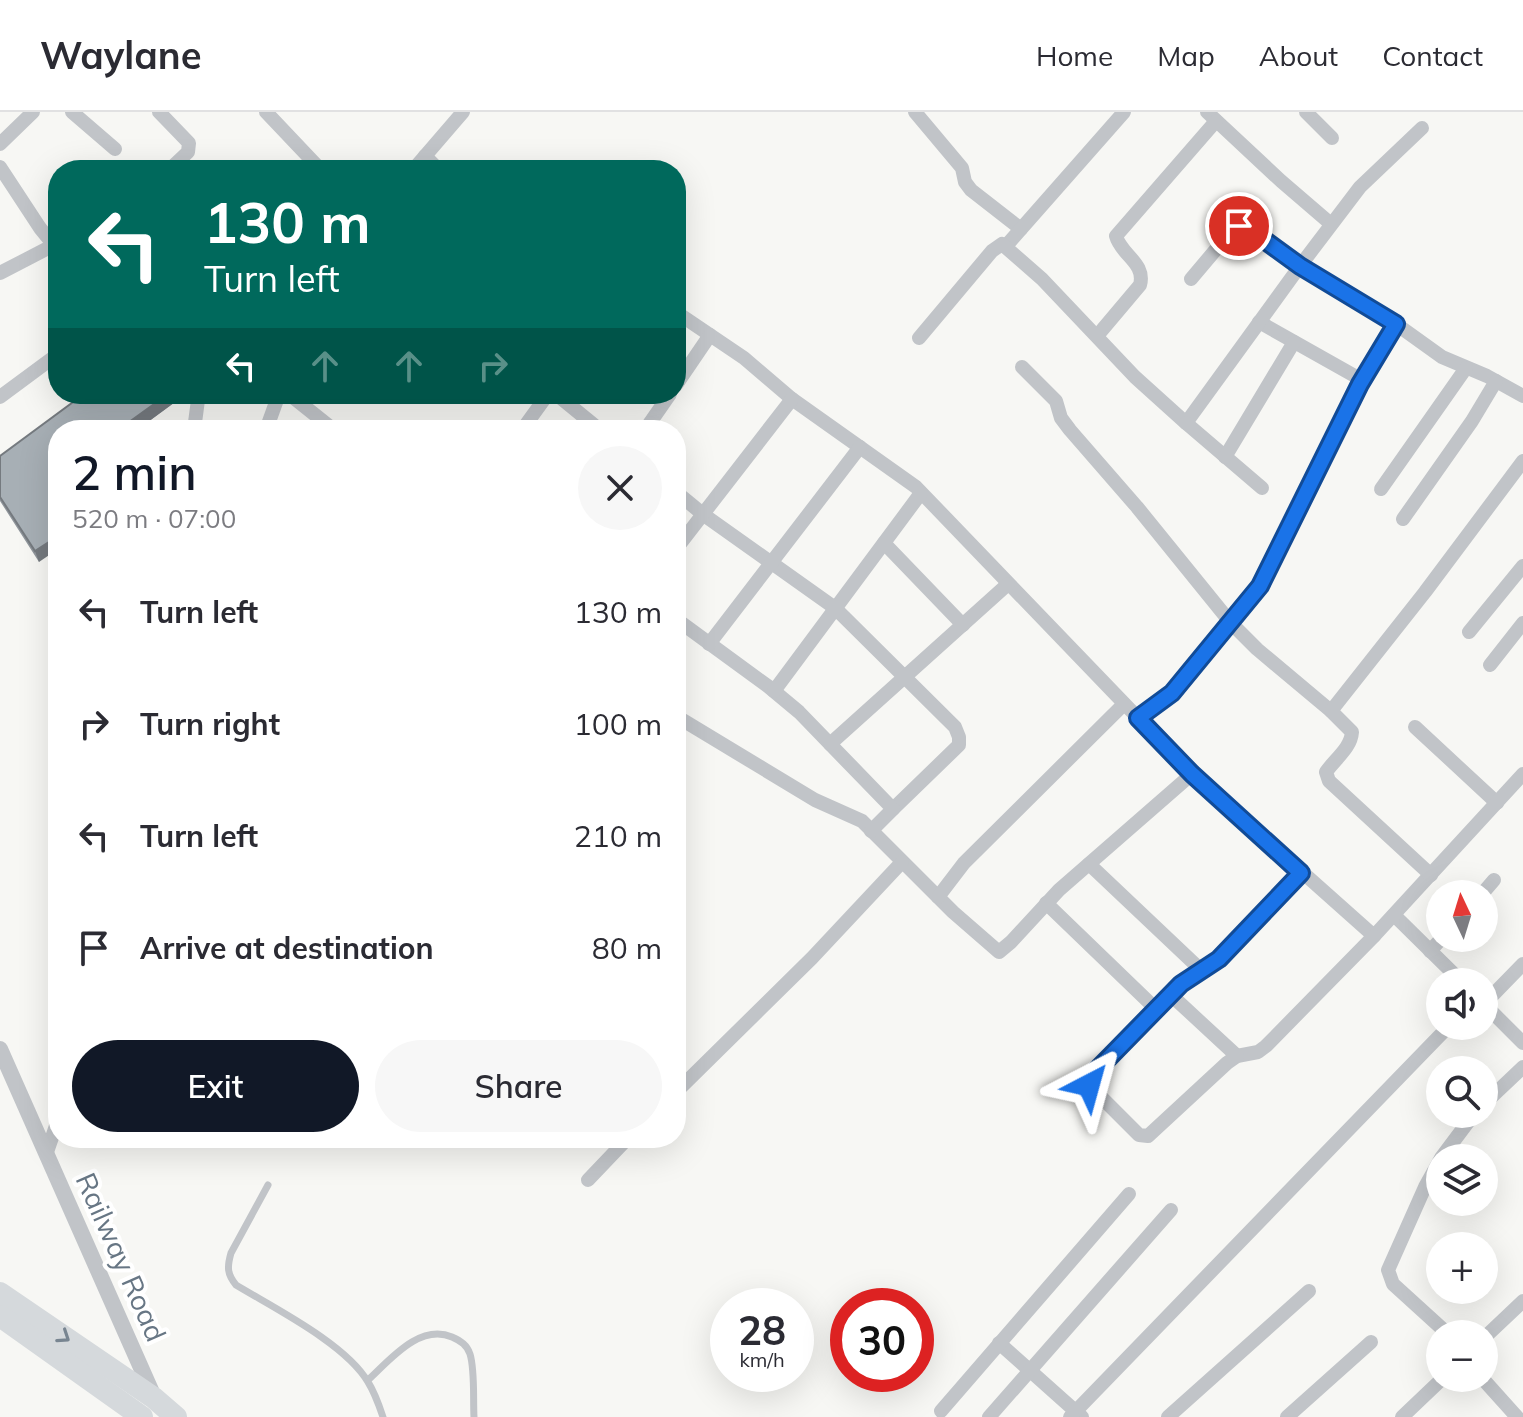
<!DOCTYPE html>
<meta charset="utf-8">
<style>
body{margin:0;font-family:Mulish,sans-serif;background:#f7f7f7;color:#2b2b33;height:100vh;display:flex;flex-direction:column;font-size:30px;white-space:nowrap}
*{box-sizing:border-box;margin:0}
p{font-size:26px;color:#7c7c81}
.icon{flex:none;width:44px;height:44px;fill:none;stroke:currentColor;stroke-width:2;stroke-linecap:round;stroke-linejoin:round}
.map{position:relative;flex:1;overflow:hidden}
.sheet{position:absolute;left:48px;top:308px;width:638px;height:728px;display:flex;flex-direction:column;background:#fff;border-radius:32px;box-shadow:0 8px 32px #0002}
.sheet>*{flex:none}
.hud{position:absolute;left:48px;top:48px;width:638px;height:244px;border-radius:32px;box-shadow:0 8px 32px #0002;background:#00695c;color:#fff;overflow:hidden}
.needle{width:52px;rotate:356deg}
.controls{position:absolute;left:1426px;top:768px;display:grid;gap:16px}
.controls a{display:grid;place-items:center;width:72px;height:72px;border-radius:50%;background:#fff;box-shadow:0 8px 32px #0002;font-size:40px}
.speed{position:absolute;left:710px;top:1176px;display:flex;gap:16px;font-size:40px;font-weight:700;text-align:center}
.speed>*{display:grid;place-content:center;width:104px;height:104px;border-radius:50%;background:#fff;box-shadow:0 8px 32px #0002;line-height:1}
.speed small{font-size:20px;font-weight:400}
.speed .limit{border:12px solid #d22;background:#fff;color:#111}
.pin{position:absolute;display:grid;place-items:center;width:68px;height:68px;color:#fff;margin:-34px;border:4px solid #fff;border-radius:50%;box-shadow:0 2px 8px #0007}
.me{position:absolute;width:88px;margin:-44px;rotate:39deg;stroke-linejoin:round;filter:drop-shadow(0 0 6px #0008)}
.turn{display:flex;align-items:center;gap:28px;height:168px;padding:0 24px;font-size:36px}
.turn .icon{width:104px;height:104px;stroke-width:2.5}
.turn b{display:block;font-size:56px;line-height:68px}
.lanes{display:flex;align-items:center;height:76px;padding:0 24px;background:#0003;justify-content:center;gap:40px;direction:ltr}
.lanes .off{opacity:.35}
.round{display:grid;place-items:center;flex:none;width:84px;height:84px;border-radius:42px;background:#f7f7f7}
.head{display:flex;align-items:center;justify-content:space-between;height:136px;padding:0 24px}
h1{font-size:48px;font-weight:600;line-height:60px;color:#111827}
.primary-button{display:flex;gap:16px;margin-top:auto;padding:16px 24px}
.primary-button a{flex:1;height:92px;border-radius:48px;background:#111827;color:#fff;font-size:32px;font-weight:600;line-height:92px;text-align:center}
.primary-button a+a{background:#f7f7f7;color:#2b2b33}
ul{padding:0;list-style:none}
li{display:flex;align-items:center;gap:24px;height:112px;padding:0 24px}
li div{flex:1}
li b{display:block;font-size:30px}
li em{font-style:normal}
header{display:flex;align-items:center;gap:48px;box-sizing:border-box;height:112px;padding:0 40px;background:#fff;border-bottom:2px solid #e1e1e2}
header strong{font-size:38px}
nav{display:flex;gap:44px;margin-inline-start:auto;font-size:28px}
.map>svg:first-child{display:block}
.lines{fill:none;stroke-linecap:round;stroke-linejoin:round}
.service{stroke:#c1c4c8;stroke-width:7}
.minor{stroke:#c1c4c8;stroke-width:14}
.tertiary{stroke:#c1c4c8;stroke-width:16}
.primary{stroke:#d5d9dc;stroke-width:22}
.wall{fill:#90969c}
.shaded-wall{fill:#757a7f}
.building{fill:#a7afb5;stroke:#757a7f;stroke-width:2}
.oneway{stroke:#788591}
.route-casing{stroke:#114b97;stroke-width:20}
.route{stroke:#1a73e8;stroke-width:14}
.labels{text-anchor:middle;stroke-width:8;stroke-linejoin:round;paint-order:stroke}
.street-label{font-size:28px;fill:#677684;stroke:#fff}
</style>
<header>
<strong>Waylane</strong>
<nav><a>Home</a><a>Map</a><a>About</a><a>Contact</a></nav>
</header>
<div class="map">
<svg width="1523" height="1305" viewBox="0 0 1523 1305">
<rect width="100%" height="100%" fill="#f7f7f4"/>
<g class="lines">
<g class="service">
<path d="M268,1073L231,1141C227,1155 227,1162 236,1173C274,1196 346,1232 368,1270C375,1281 379,1293 383,1305"/>
<path d="M368,1268C389,1249 419,1211 452,1225C461,1229 467,1233 470,1242C475,1258 473,1287 474,1305"/>
</g>
<g class="minor">
<polyline points="72,0 115,37"/>
<polyline points="159,0 189,31 188,40 169,58"/>
<polyline points="266,0 321,58"/>
<polyline points="915,0 962,56 965,70 971,78 1021,117"/>
<polyline points="1207,0 1281,69 1331,112"/>
<polyline points="1306,0 1332,26"/>
<polyline points="0,32 33,0"/>
<polyline points="425,44 439,58"/>
<polyline points="0,55 40,116 58,138"/>
<polyline points="413,58 463,0"/>
<polyline points="1006,134 1124,0"/>
<polyline points="0,161 54,133"/>
<polyline points="676,200 744,246 792,287 916,375 1192,662 1059,778 1011,830 999,840 953,800 862,709 815,688 676,604"/>
<polyline points="1259,210 1362,268"/>
<polyline points="1396,212 1442,245 1487,264 1523,284"/>
<path d="M1097,224L1140,173C1146,151 1121,143 1116,124L1216,9"/>
<polyline points="919,226 992,139 1002,132 1042,167 1135,265 1186,311 1300,154 1245,114 1234,116 1191,167"/>
<polyline points="1022,255 1056,289 1061,306 1070,318 1137,395 1231,511 1257,537 1331,599"/>
<polyline points="676,273 710,223"/>
<polyline points="289,282 334,318"/>
<polyline points="556,282 600,318"/>
<polyline points="0,285 58,242"/>
<polyline points="1186,311 1262,376"/>
<polyline points="194,318 198,288"/>
<polyline points="266,318 279,282"/>
<polyline points="522,318 548,282"/>
<polyline points="645,318 670,282"/>
<polyline points="1225,345 1294,230"/>
<polyline points="1381,377 1466,256"/>
<polyline points="676,380 704,403 835,496 955,615 959,625 959,633 893,697"/>
<polyline points="1403,407 1472,309 1496,269"/>
<polyline points="884,431 963,513"/>
<polyline points="676,437 792,287"/>
<polyline points="676,507 769,575 799,600 893,697 871,719"/>
<polyline points="1469,520 1523,454"/>
<polyline points="709,532 860,335"/>
<polyline points="1490,553 1523,511"/>
<polyline points="774,579 921,381"/>
<polyline points="1138,606 1172,581 1260,474 1360,272 1396,212 1300,154 1360,75 1422,16"/>
<polyline points="1415,615 1497,691"/>
<polyline points="830,632 1008,472"/>
<polyline points="1192,662 1374,824 1523,662"/>
<polyline points="1089,752 1201,858"/>
<polyline points="1301,761 1219,847 1181,872 1091,964 1089,973 1139,1023 1148,1024 1227,951 1237,944 1258,940 1266,934 1374,824"/>
<path d="M1431,763L1329,669L1326,660C1335,647 1351,636 1352,620L1331,599L1425,480L1523,349"/>
<polyline points="1482,782 1494,768"/>
<polyline points="938,785 964,751 1124,592"/>
<polyline points="1046,791 1157,898"/>
<polyline points="1394,803 1462,870"/>
<polyline points="1430,839 1442,826"/>
<polyline points="1171,883 1237,944"/>
<polyline points="1484,892 1523,852"/>
<polyline points="1484,892 1523,931"/>
<polyline points="676,980 812,846 902,750"/>
<polyline points="1484,992 1523,955"/>
<polyline points="47,1040 58,1008"/>
<polyline points="1441,1046 1474,1002"/>
<polyline points="1440,1048 1425,1075 1388,1158 1393,1172 1448,1222"/>
<polyline points="588,1068 628,1026"/>
<polyline points="1484,1226 1523,1189"/>
<polyline points="999,1231 1082,1305"/>
<polyline points="1482,1266 1517,1305"/>
<polyline points="941,1299 1129,1082"/>
<polyline points="989,1305 1171,1098"/>
<polyline points="1070,1305 1449,914"/>
<polyline points="1168,1305 1309,1179"/>
<polyline points="1287,1305 1371,1230"/>
<polyline points="1402,1305 1443,1266"/>
</g>
<polyline class="tertiary" points="0,937 154,1285"/>
<g class="primary">
<polyline points="0,1181 154,1286 176,1305"/>
<polyline points="0,1204 142,1305"/>
</g>
</g>
<polygon class="wall" points="84,282 186,282 137,318 58,318 39,450 0,389 0,344"/>
<g class="shaded-wall">
<polygon points="168,282 186,282 137,318 118,318"/>
<polygon points="58,424 58,437 39,450 35,439"/>
</g>
<polygon class="building" points="84,282 168,282 118,318 58,318 58,424 35,439 0,385 0,344"/>
<defs><path id="oneway-chevron" d="M-2-3.5L2.5 0L-2 3.5" fill="none" stroke-width="1.6" stroke-linecap="round" stroke-linejoin="round" transform="scale(2)"/></defs>
<use class="oneway" href="#oneway-chevron" transform="translate(64 1225) rotate(34)"/>
<g class="lines">
<defs>
<polyline id="route" points="1089,973 1091,964 1181,872 1219,847 1301,761 1192,662 1138,606 1172,581 1260,474 1360,272 1396,212 1300,154 1245,114 1239,114"/>
</defs>
<use href="#route" class="route-casing"/>
<use href="#route" class="route"/>
</g>
<g class="labels">
<g class="street-label">
<text transform="translate(121 1145) rotate(66)" y="10">Railway Road</text>
</g>
</g>
</svg>
<div class="controls">
<a><svg class="needle" viewBox="-14 -14 28 28"><path d="M0-13l5 13h-10z" fill="#e53935"/><path d="M0 13l5-13h-10z" fill="#7c7c81"/></svg></a>
<a><svg class="icon" aria-label="sound" viewBox="0 0 24 24"><path d="M4 9h4l5-4v14l-5-4H4zM17 9q2 3 0 6"/></svg></a>
<a><svg class="icon" aria-label="search" viewBox="0 0 24 24"><circle cx="10" cy="10" r="6"/><path d="M15 15l6 6"/></svg></a>
<a><svg class="icon" aria-label="layers" viewBox="0 0 24 24"><path d="M12 4l9 5-9 5-9-5zM3 14l9 5 9-5"/></svg></a>
<a>+</a>
<a>−</a>
</div>
<div class="speed"><div>28<small>km/h</small></div><div class="limit">30</div></div>
<div class="pin" style="left:1239px;top:114px;background:#d93025"><svg class="icon" aria-label="arrive" viewBox="0 0 24 24"><path d="M6 21V4h12l-3 4 3 4H6"/></svg></div>
<svg class="me" style="left:1089px;top:973px" viewBox="-20 -20 40 40"><path d="M0-17L14 15 0 8-14 15z" fill="#1a73e8" stroke="#fff" stroke-width="4"/></svg>
<div class="hud">
<div class="turn"><svg class="icon" aria-label="left" viewBox="0 0 24 24"><path d="M17 20v-9H6M10 6l-5 5 5 5"/></svg><div><b>130 m</b>Turn left</div></div>
<div class="lanes"><svg class="icon" aria-label="left" viewBox="0 0 24 24"><path d="M17 20v-9H6M10 6l-5 5 5 5"/></svg><svg class="icon off" aria-label="ahead" viewBox="0 0 24 24"><path d="M12 20V5M6 11l6-6 6 6"/></svg><svg class="icon off" aria-label="ahead" viewBox="0 0 24 24"><path d="M12 20V5M6 11l6-6 6 6"/></svg><svg class="icon off" aria-label="right" viewBox="0 0 24 24"><path d="M7 20v-9h11M14 6l5 5-5 5"/></svg></div>
</div>
<section class="sheet">
<div class="head"><div><h1>2 min</h1><p>520 m · 07:00</p></div><a class="round"><svg class="icon" aria-label="close" viewBox="0 0 24 24"><path d="M6 6l12 12M18 6L6 18"/></svg></a></div>
<ul>
<li><svg class="icon" aria-label="left" viewBox="0 0 24 24"><path d="M17 20v-9H6M10 6l-5 5 5 5"/></svg><div><b>Turn left</b></div><em>130 m</em></li>
<li><svg class="icon" aria-label="right" viewBox="0 0 24 24"><path d="M7 20v-9h11M14 6l5 5-5 5"/></svg><div><b>Turn right</b></div><em>100 m</em></li>
<li><svg class="icon" aria-label="left" viewBox="0 0 24 24"><path d="M17 20v-9H6M10 6l-5 5 5 5"/></svg><div><b>Turn left</b></div><em>210 m</em></li>
<li><svg class="icon" aria-label="arrive" viewBox="0 0 24 24"><path d="M6 21V4h12l-3 4 3 4H6"/></svg><div><b>Arrive at destination</b></div><em>80 m</em></li>
</ul>
<div class="primary-button"><a>Exit</a><a>Share</a></div>
</section>
</div>
